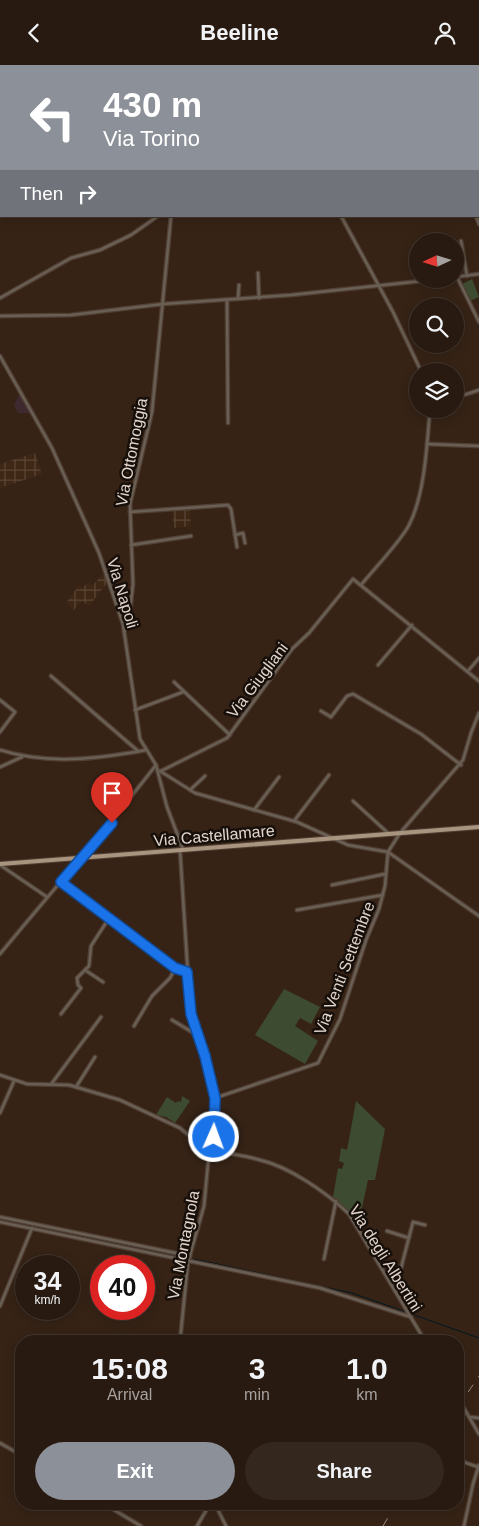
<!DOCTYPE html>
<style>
body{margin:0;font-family:Helvetica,sans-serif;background:#34271e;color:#f1f3f6;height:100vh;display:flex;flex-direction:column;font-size:19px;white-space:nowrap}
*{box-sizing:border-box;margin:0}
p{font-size:16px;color:#a5a19f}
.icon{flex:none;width:28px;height:28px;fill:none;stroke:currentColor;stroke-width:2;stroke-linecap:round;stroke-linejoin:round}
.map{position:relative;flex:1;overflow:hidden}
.sheet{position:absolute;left:15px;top:1270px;width:449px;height:175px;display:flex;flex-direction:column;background:#281a10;border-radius:20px;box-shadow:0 2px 12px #0003,0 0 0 1px #443830}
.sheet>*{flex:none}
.top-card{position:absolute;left:0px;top:0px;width:480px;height:152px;box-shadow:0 2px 12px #0003,0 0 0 1px #443830;background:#8c9099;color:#fff;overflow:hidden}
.needle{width:32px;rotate:266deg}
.controls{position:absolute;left:409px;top:168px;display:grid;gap:10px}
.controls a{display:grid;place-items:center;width:55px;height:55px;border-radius:50%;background:#281a10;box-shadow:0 2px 12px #0003,0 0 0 1px #443830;font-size:25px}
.speed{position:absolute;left:15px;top:1190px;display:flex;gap:10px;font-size:25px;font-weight:700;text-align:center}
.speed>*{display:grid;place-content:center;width:65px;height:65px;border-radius:50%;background:#281a10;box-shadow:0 2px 12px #0003,0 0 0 1px #443830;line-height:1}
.speed small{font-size:12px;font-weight:400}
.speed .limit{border:8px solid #d22;background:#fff;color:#111}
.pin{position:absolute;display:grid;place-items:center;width:42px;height:42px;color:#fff;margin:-51px -21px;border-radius:50% 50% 50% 0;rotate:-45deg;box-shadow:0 0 5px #0007}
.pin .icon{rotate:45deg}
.me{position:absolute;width:55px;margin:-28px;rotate:2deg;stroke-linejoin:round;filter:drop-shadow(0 0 4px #0008)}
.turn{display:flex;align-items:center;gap:18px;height:105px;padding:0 20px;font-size:22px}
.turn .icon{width:65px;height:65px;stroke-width:2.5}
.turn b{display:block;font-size:35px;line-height:42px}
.then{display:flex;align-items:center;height:48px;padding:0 20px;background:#0003;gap:10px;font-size:19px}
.eta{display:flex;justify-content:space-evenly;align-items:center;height:85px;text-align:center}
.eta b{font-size:30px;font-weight:700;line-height:35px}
.primary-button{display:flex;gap:10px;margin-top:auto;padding:10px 20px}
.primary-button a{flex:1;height:58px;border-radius:30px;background:#8c9099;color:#fff;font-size:20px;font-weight:700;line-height:58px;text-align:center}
.primary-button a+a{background:#34271e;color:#f1f3f6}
header{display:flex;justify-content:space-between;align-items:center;height:65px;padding:0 20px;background:#281a10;font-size:22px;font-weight:700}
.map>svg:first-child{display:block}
.commercial{fill:#3d292e}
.industrial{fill:url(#industrial-grid)}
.green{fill:#3d4b31}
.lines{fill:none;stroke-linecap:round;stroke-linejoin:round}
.stream{stroke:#001923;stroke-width:1}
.minor-tunnel{stroke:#503e31;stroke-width:2.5;stroke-dasharray:2.5 1;stroke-linecap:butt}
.minor-casing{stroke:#523f33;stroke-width:5}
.major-casing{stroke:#523f33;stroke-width:6}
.highway-casing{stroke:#523f33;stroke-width:8}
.minor{stroke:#695f54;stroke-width:2.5}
.major{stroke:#a9957f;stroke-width:4}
.highway{stroke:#c2ab90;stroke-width:5}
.rail{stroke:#998a80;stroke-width:1;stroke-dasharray:9 9;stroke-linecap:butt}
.route-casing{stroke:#114b97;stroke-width:12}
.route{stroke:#1a73e8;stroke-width:9}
.labels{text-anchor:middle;stroke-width:5;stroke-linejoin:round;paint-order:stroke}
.street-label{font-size:16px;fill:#e2d5cd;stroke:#170f09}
</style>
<header><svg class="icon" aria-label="back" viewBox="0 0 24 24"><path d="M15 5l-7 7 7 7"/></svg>Beeline<svg class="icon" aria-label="person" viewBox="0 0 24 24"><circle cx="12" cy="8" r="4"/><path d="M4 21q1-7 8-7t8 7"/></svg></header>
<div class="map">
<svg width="479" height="1461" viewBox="0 0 479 1461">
<defs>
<pattern id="industrial-grid" width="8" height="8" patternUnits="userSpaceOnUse" patternTransform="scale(1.25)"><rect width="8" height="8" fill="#3f2715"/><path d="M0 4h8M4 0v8" fill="none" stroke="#5a4536"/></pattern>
</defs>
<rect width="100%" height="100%" fill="#362316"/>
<polygon class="commercial" points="21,326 32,348 18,348 14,340"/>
<g class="industrial">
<polygon points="35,388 42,409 0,423 0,399"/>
<polygon points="190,445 191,461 174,463 172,446"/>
<polygon points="104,508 107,518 89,541 82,536 74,545 66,538 79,520 83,523 88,517 93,520"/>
</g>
<g class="green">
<polygon points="472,214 479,232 470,236 462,219"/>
<polygon points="284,924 320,942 311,959 300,953 295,961 318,976 305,999 255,970"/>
<polygon points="182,1031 190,1036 175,1058 166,1052 156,1050 167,1032 176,1038 178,1036 181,1037"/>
<polygon points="356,1036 385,1064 375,1115 368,1115 358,1161 333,1132 338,1103 342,1104 344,1098 339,1096 341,1083 347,1085"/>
</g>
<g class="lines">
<g class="stream">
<polyline points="0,1155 187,1193"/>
<polyline points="194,1194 352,1228 479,1273"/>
</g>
<polyline class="minor-tunnel" points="355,1 355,0"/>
<defs>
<g id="minor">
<polyline points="235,0 236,1"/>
<polyline points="412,0 413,1"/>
<polyline points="184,1 184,0"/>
<polyline points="274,1 279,0"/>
<polyline points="365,1 368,0"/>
<polyline points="341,151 393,247 421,306"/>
<polyline points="476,151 479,159"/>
<polyline points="461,176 467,211"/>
<polyline points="258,208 259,233"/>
<polyline points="455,212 479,209"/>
<polyline points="457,212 479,257"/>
<polyline points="0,233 71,193 100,185 131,170 158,151"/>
<polyline points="238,234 239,220"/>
<polyline points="227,236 228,358"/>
<polyline points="0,251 71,250 163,239 291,230 440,214"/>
<polyline points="0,291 52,383 99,488 123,559 140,674 156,700 167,742 183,784"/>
<polyline points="455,333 479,325"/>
<polyline points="427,379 479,381"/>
<polyline points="130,447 228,440 231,444 237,482"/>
<polyline points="235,470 243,468 245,478"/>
<polyline points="131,480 191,471"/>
<path d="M361,520C373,505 401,476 409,460C425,429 427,379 430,344"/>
<polyline points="124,567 129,555 133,519 130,439 152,347 171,151"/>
<polyline points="378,600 412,560"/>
<polyline points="468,606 479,593"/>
<polyline points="51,611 138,686"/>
<polyline points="174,617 230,670"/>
<polyline points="0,635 15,647 0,667"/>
<polyline points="135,645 183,627"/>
<polyline points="321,646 331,652 347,631 353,629 421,669 461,700"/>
<path d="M0,685C47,700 98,694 146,685"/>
<polyline points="0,702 22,692"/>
<polyline points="160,706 195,728 297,757 348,780 388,787 479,851"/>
<polyline points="161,706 227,673 292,584 309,568 353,514 479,616"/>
<polyline points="190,725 205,711"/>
<polyline points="353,736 388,768"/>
<polyline points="254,745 279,712"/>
<polyline points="294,756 329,710"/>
<polyline points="180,785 190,942 210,1008 216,1044 215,1072 208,1099 204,1141 188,1197 180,1276"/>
<polyline points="0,800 47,832"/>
<polyline points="61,817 175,903 187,907"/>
<polyline points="332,820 385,809"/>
<polyline points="297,845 383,830"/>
<path d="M0,889C52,826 106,765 156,700"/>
<polyline points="85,905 103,917"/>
<polyline points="61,949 81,923 78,920 77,913 89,901 91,881 109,853"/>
<polyline points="172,955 197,970"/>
<polyline points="134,961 152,931 170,913 175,904"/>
<polyline points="0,1010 27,1019 69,1020 120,1035 180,1063 210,1088"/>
<polyline points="52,1018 101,952"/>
<polyline points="76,1022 95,992"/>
<polyline points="215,1033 318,998 340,954 366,875 379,844 385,821 388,787 400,768 463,695 471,668 479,648"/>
<polyline points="0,1048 14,1016"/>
<path d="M211,1085C227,1089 244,1090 260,1095C290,1102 327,1128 349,1149L425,1276"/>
<polyline points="0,1152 190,1191"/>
<polyline points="0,1157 320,1223 411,1252"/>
<polyline points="387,1166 409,1173"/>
<polyline points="324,1194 336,1136"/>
<polyline points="395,1226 413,1157 425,1160"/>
<polyline points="0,1241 32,1163"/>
<polyline points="458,1333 479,1369"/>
<polyline points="469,1352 479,1353"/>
<polyline points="0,1378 21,1390"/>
<polyline points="458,1395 478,1402"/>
<polyline points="104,1439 141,1461"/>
<polyline points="215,1439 226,1461"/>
<polyline points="197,1461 210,1439"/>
<polyline points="464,1461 473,1419 479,1400"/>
</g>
<polyline id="major" points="0,799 479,762"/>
<g id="highway">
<polyline points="309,1 314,0"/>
<polyline points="332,1 336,0"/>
<polyline points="0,52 1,52"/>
<polyline points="0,58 1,57"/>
</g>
</defs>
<use href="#minor" class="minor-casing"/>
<use href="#major" class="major-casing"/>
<use href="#highway" class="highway-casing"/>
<use href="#minor" class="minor"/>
<use href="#major" class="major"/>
<use href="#highway" class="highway"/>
<g class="rail">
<polyline points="458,1342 479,1311"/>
<polyline points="383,1461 396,1439"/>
</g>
</g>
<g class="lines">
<defs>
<polyline id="route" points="112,758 61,817 175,903 187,907 191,949 205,991 215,1033 214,1072"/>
</defs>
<use href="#route" class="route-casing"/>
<use href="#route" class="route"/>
</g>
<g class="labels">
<g class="street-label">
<text transform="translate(131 387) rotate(-79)" y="6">Via Ottomoggia</text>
<text transform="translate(123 528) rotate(73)" y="6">Via Napoli</text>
<text transform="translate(257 615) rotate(-53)" y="6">Via Giugliani</text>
<text transform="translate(214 770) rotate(-5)" y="6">Via Castellamare</text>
<text transform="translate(344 903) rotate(-69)" y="6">Via Venti Settembre</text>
<text transform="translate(183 1180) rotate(-79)" y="6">Via Montagnola</text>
<text transform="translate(386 1193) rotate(58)" y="6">Via degli Albertini</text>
</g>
</g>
</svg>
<div class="controls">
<a><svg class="needle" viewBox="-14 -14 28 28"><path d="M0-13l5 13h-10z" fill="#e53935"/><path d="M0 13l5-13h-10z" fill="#a5a19f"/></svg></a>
<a><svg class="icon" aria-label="search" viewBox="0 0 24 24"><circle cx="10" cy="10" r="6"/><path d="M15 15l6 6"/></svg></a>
<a><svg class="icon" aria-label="layers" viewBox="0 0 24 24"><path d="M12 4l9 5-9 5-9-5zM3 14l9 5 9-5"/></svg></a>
</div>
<div class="speed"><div>34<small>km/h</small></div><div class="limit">40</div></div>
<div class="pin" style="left:112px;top:758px;background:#d93025"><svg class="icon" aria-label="arrive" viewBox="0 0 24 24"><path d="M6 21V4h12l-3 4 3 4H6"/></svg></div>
<svg class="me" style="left:214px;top:1072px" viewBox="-20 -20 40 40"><circle r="17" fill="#1a73e8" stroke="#fff" stroke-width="3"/><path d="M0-11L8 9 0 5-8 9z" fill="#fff"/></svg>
<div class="top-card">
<div class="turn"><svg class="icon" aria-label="left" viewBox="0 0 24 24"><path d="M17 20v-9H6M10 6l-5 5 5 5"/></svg><div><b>430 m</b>Via Torino</div></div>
<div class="then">Then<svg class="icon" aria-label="right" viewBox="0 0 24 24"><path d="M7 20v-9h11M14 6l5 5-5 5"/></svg></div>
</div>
<section class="sheet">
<div class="eta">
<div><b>15:08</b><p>Arrival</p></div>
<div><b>3</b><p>min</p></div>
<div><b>1.0</b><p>km</p></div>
</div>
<div class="primary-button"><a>Exit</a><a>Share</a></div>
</section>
</div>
